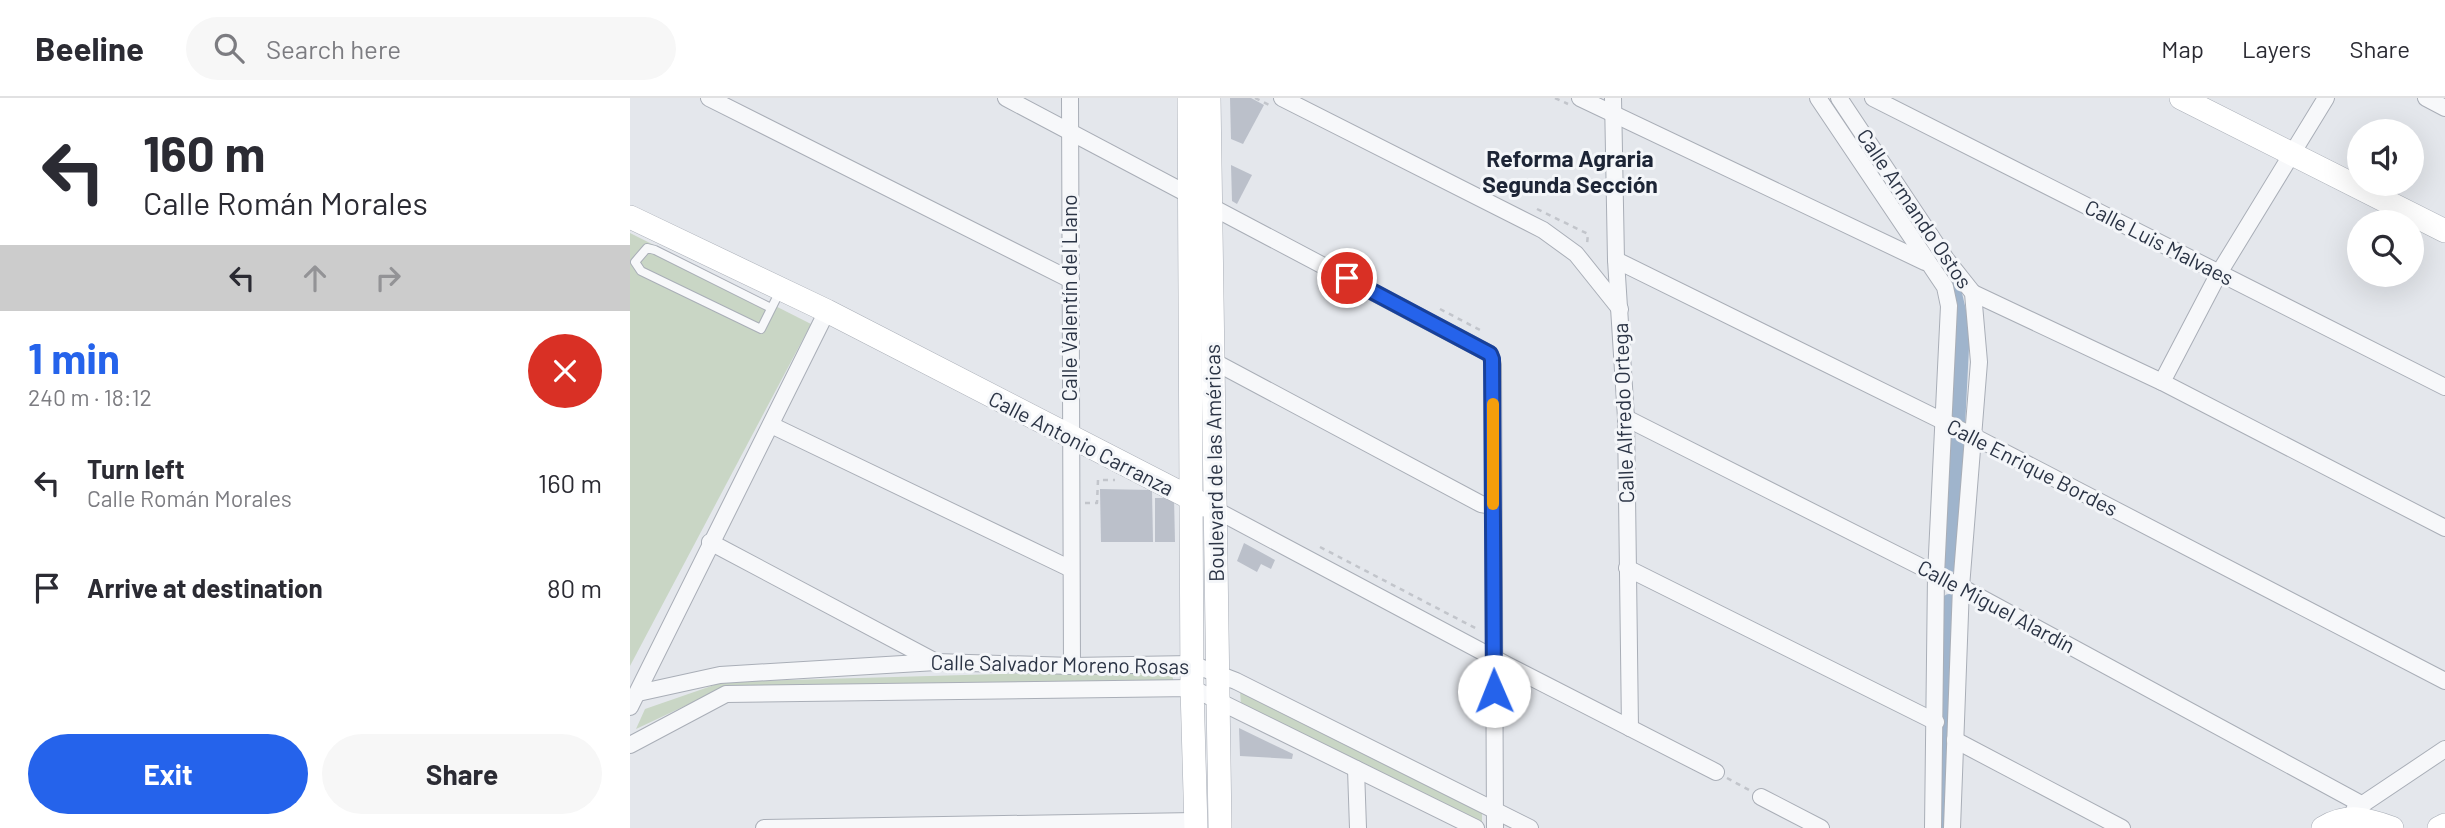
<!DOCTYPE html>
<meta charset="utf-8">
<style>
body{margin:0;font-family:Barlow,sans-serif;background:#f7f7f7;color:#2b2b33;height:100vh;display:flex;flex-direction:column;font-size:26px;white-space:nowrap}
*{box-sizing:border-box;margin:0}
p{font-size:23px;color:#7c7c81}
.icon{flex:none;width:38px;height:38px;fill:none;stroke:currentColor;stroke-width:2;stroke-linecap:round;stroke-linejoin:round}
.map{position:relative;flex:1;overflow:hidden}
.drawer{display:flex;flex-direction:column;background:#fff;width:630px}
.drawer>*{flex:none}
.hud{background:#fff;color:#2b2b33;overflow:hidden}
.controls{position:absolute;left:1717px;top:21px;display:grid;gap:14px}
.controls a{display:grid;place-items:center;width:77px;height:77px;border-radius:50%;background:#fff;box-shadow:0 7px 28px #0002;font-size:35px}
.pin{position:absolute;display:grid;place-items:center;width:60px;height:60px;color:#fff;margin:-30px;border:4px solid #fff;border-radius:50%;box-shadow:0 2px 7px #0007}
.me{position:absolute;width:77px;margin:-38px;rotate:359deg;stroke-linejoin:round;filter:drop-shadow(0 0 5px #0008)}
.turn{display:flex;align-items:center;gap:24px;height:147px;padding:0 28px;font-size:32px}
.turn .icon{width:91px;height:91px;stroke-width:2.5}
.turn b{display:block;font-size:49px;line-height:60px}
.lanes{display:flex;align-items:center;height:66px;padding:0 28px;background:#0003;justify-content:center;gap:35px;direction:ltr}
.lanes .off{opacity:.35}
.round{display:grid;place-items:center;flex:none;width:74px;height:74px;border-radius:37px;background:#f7f7f7}
.head{display:flex;align-items:center;justify-content:space-between;height:119px;padding:0 28px}
h1{font-size:42px;font-weight:700;line-height:52px;color:#2563eb}
.primary-button{display:flex;gap:14px;margin-top:auto;padding:14px 28px}
.primary-button a{flex:1;height:80px;border-radius:42px;background:#2563eb;color:#fff;font-size:28px;font-weight:700;line-height:80px;text-align:center}
.primary-button a+a{background:#f7f7f7;color:#2b2b33}
ul{padding:0;list-style:none}
li{display:flex;align-items:center;gap:21px;height:105px;padding:0 28px}
li div{flex:1}
li b{display:block;font-size:26px}
li em{font-style:normal}
header{display:flex;align-items:center;gap:42px;box-sizing:border-box;height:98px;padding:0 35px;background:#fff;border-bottom:2px solid #e1e1e2}
header strong{font-size:33px}
nav{display:flex;gap:38px;margin-inline-start:auto;font-size:24px}
.search{width:490px;height:63px;background:#f7f7f7;display:flex;align-items:center;gap:18px;box-sizing:border-box;padding:0 24px;border-radius:38px;color:#7c7c81;font-size:26px}
main{display:flex;flex:1;min-height:0}
.map>svg:first-child{display:block}
.green{fill:#c9d6c5}
.lines{fill:none;stroke-linecap:round;stroke-linejoin:round}
.canal{stroke:#9fb4cc;stroke-width:14}
.building{fill:#bbc0ca}
.lane-casing{stroke:#a9aeb7;stroke-width:10}
.street-casing{stroke:#a9aeb7;stroke-width:18}
.secondary-casing{stroke:#a9aeb7;stroke-width:24}
.path{stroke:#c2c5cb;stroke-width:2.5;stroke-dasharray:5 5;stroke-linecap:butt}
.lane{stroke:#f7f8fa;stroke-width:8}
.street{stroke:#f7f8fa;stroke-width:16}
.secondary{stroke:#fff;stroke-width:23}
.route-casing{stroke:#184099;stroke-width:18}
.route{stroke:#2563eb;stroke-width:12}
.slow{stroke:#f59e0b;stroke-width:12}
.labels{text-anchor:middle;stroke-width:6;stroke-linejoin:round;paint-order:stroke}
.street-label{font-size:21px;fill:#2b3445;stroke:#f4f6f9}
.neighbourhood-label{font-size:23px;font-weight:bold;fill:#1d2536;stroke:#f4f6f9}
</style>
<header>
<strong>Beeline</strong>
<div class="search"><svg class="icon" aria-label="search" viewBox="0 0 24 24"><circle cx="10" cy="10" r="6"/><path d="M15 15l6 6"/></svg>Search here</div>
<nav><a>Map</a><a>Layers</a><a>Share</a></nav>
</header>
<main>
<section class="drawer">
<div class="hud">
<div class="turn"><svg class="icon" aria-label="left" viewBox="0 0 24 24"><path d="M17 20v-9H6M10 6l-5 5 5 5"/></svg><div><b>160 m</b>Calle Román Morales</div></div>
<div class="lanes"><svg class="icon" aria-label="left" viewBox="0 0 24 24"><path d="M17 20v-9H6M10 6l-5 5 5 5"/></svg><svg class="icon off" aria-label="ahead" viewBox="0 0 24 24"><path d="M12 20V5M6 11l6-6 6 6"/></svg><svg class="icon off" aria-label="right" viewBox="0 0 24 24"><path d="M7 20v-9h11M14 6l5 5-5 5"/></svg></div>
</div>
<div class="head"><div><h1>1 min</h1><p>240 m · 18:12</p></div><a class="round" style="background:#d93025;color:#fff"><svg class="icon" aria-label="close" viewBox="0 0 24 24"><path d="M6 6l12 12M18 6L6 18"/></svg></a></div>
<ul>
<li><svg class="icon" aria-label="left" viewBox="0 0 24 24"><path d="M17 20v-9H6M10 6l-5 5 5 5"/></svg><div><b>Turn left</b><p>Calle Román Morales</p></div><em>160 m</em></li>
<li><svg class="icon" aria-label="arrive" viewBox="0 0 24 24"><path d="M6 21V4h12l-3 4 3 4H6"/></svg><div><b>Arrive at destination</b></div><em>80 m</em></li>
</ul>
<div class="primary-button"><a>Exit</a><a>Share</a></div>
</section>
<div class="map">
<svg width="1815" height="730" viewBox="0 0 1815 730">
<rect width="100%" height="100%" fill="#e4e7ec"/>
<g class="green">
<polygon points="0,135 181,226 0,568"/>
<polygon points="543,571 543,583 95,589 6,631 15,611 93,584"/>
<polygon points="610,593 852,715 852,729 611,607"/>
</g>
<g class="lines">
<g class="canal">
<polyline points="1302,156 1323,187 1333,230 1321,467"/>
<polyline points="1311,730 1319,503"/>
</g>
</g>
<g class="building">
<polygon points="600,0 621,0 634,7 613,46 601,41"/>
<polygon points="601,67 622,77 607,106 602,103"/>
<polygon points="470,391 522,392 523,444 471,444"/>
<polygon points="525,400 544,400 545,444 525,444"/>
<polygon points="614,445 645,462 641,471 631,466 627,474 607,463"/>
<polygon points="609,630 663,656 662,661 610,658"/>
</g>
<g class="lines">
<defs>
<polyline id="lane" points="141,210 25,152 17,150 5,164 11,173 131,231 150,193"/>
<g id="street">
<polyline points="79,0 441,182"/>
<polyline points="376,0 860,256 863,267 865,730"/>
<polyline points="440,0 442,568"/>
<polyline points="652,0 913,132 946,156 990,211"/>
<polyline points="950,0 1295,164"/>
<polyline points="983,0 986,162 996,320 1000,630"/>
<polyline points="1188,0 1315,189 1319,208 1306,477 1303,730"/>
<polyline points="1209,0 1316,161 1343,195 1349,264 1331,489 1322,730"/>
<polyline points="1243,0 1815,289"/>
<polyline points="1796,0 1815,10"/>
<polyline points="986,162 1343,338 1815,583"/>
<polyline points="1343,195 1532,284 1815,430"/>
<polyline points="583,263 851,406 863,408"/>
<polyline points="1532,284 1589,175 1696,0"/>
<polyline points="996,320 1331,489 1733,707"/>
<polyline points="141,327 441,471"/>
<polyline points="586,412 879,568 1086,674"/>
<polyline points="80,444 306,564"/>
<polyline points="997,470 1306,624"/>
<polyline points="8,595 90,577 306,564 442,568 562,566 606,583 900,730"/>
<polyline points="0,609 197,213"/>
<polyline points="1325,642 1492,730"/>
<polyline points="0,647 96,596 562,590 846,730"/>
<polyline points="726,671 728,730"/>
<polyline points="1131,699 1191,730"/>
<polyline points="1724,712 1815,651"/>
<polyline points="134,730 565,723"/>
</g>
<g id="secondary">
<polyline points="559,0 562,590 566,730"/>
<polyline points="579,0 590,730"/>
<polyline points="1551,0 1815,133"/>
<polyline points="0,119 197,213 574,407"/>
<path d="M1693,730C1717,715 1737,721 1762,730"/>
<polyline points="1809,730 1815,727"/>
</g>
</defs>
<use href="#lane" class="lane-casing"/>
<use href="#street" class="street-casing"/>
<use href="#secondary" class="secondary-casing"/>
<g class="path">
<polyline points="625,0 639,7"/>
<polyline points="925,0 938,6"/>
<polyline points="907,111 958,136 957,146"/>
<polyline points="810,211 850,232"/>
<polyline points="455,405 467,405 468,382 485,382"/>
<polyline points="690,449 849,532"/>
<polyline points="1097,680 1119,692"/>
</g>
<use href="#lane" class="lane"/>
<use href="#street" class="street"/>
<use href="#secondary" class="secondary"/>
</g>
<g class="lines">
<defs>
<polyline id="route" points="717,180 860,256 862,261 864,593"/>
</defs>
<use href="#route" class="route-casing"/>
<use href="#route" class="route"/>
<polyline class="slow" points="863,406 863,306"/>
</g>
<g class="labels">
<g class="street-label">
<text transform="translate(1284 111) rotate(56)" y="7">Calle Armando Ostos</text>
<text transform="translate(1529 145) rotate(27)" y="7">Calle Luis Malvaes</text>
<text transform="translate(440 200) rotate(-90)" y="7">Calle Valentín del Llano</text>
<text transform="translate(994 315) rotate(-92)" y="7">Calle Alfredo Ortega</text>
<text transform="translate(451 346) rotate(27)" y="7">Calle Antonio Carranza</text>
<text transform="translate(585 365) rotate(-91)" y="7">Boulevard de las Américas</text>
<text transform="translate(1402 370) rotate(27)" y="7">Calle Enrique Bordes</text>
<text transform="translate(1366 509) rotate(28)" y="7">Calle Miguel Alardín</text>
<text transform="translate(430 567) rotate(1)" y="7">Calle Salvador Moreno Rosas</text>
</g>
<g class="neighbourhood-label">
<text x="940" y="69">Reforma Agraria<tspan x="940" dy="26">Segunda Sección</tspan></text>
</g>
</g>
</svg>
<div class="controls">
<a><svg class="icon" aria-label="sound" viewBox="0 0 24 24"><path d="M4 9h4l5-4v14l-5-4H4zM17 9q2 3 0 6"/></svg></a>
<a><svg class="icon" aria-label="search" viewBox="0 0 24 24"><circle cx="10" cy="10" r="6"/><path d="M15 15l6 6"/></svg></a>
</div>
<div class="pin" style="left:717px;top:180px;background:#d93025"><svg class="icon" aria-label="arrive" viewBox="0 0 24 24"><path d="M6 21V4h12l-3 4 3 4H6"/></svg></div>
<svg class="me" style="left:864px;top:593px" viewBox="-20 -20 40 40"><circle r="19" fill="#fff"/><path d="M0-13L10 11 0 6-10 11z" fill="#2563eb"/></svg>
</div>
</main>
